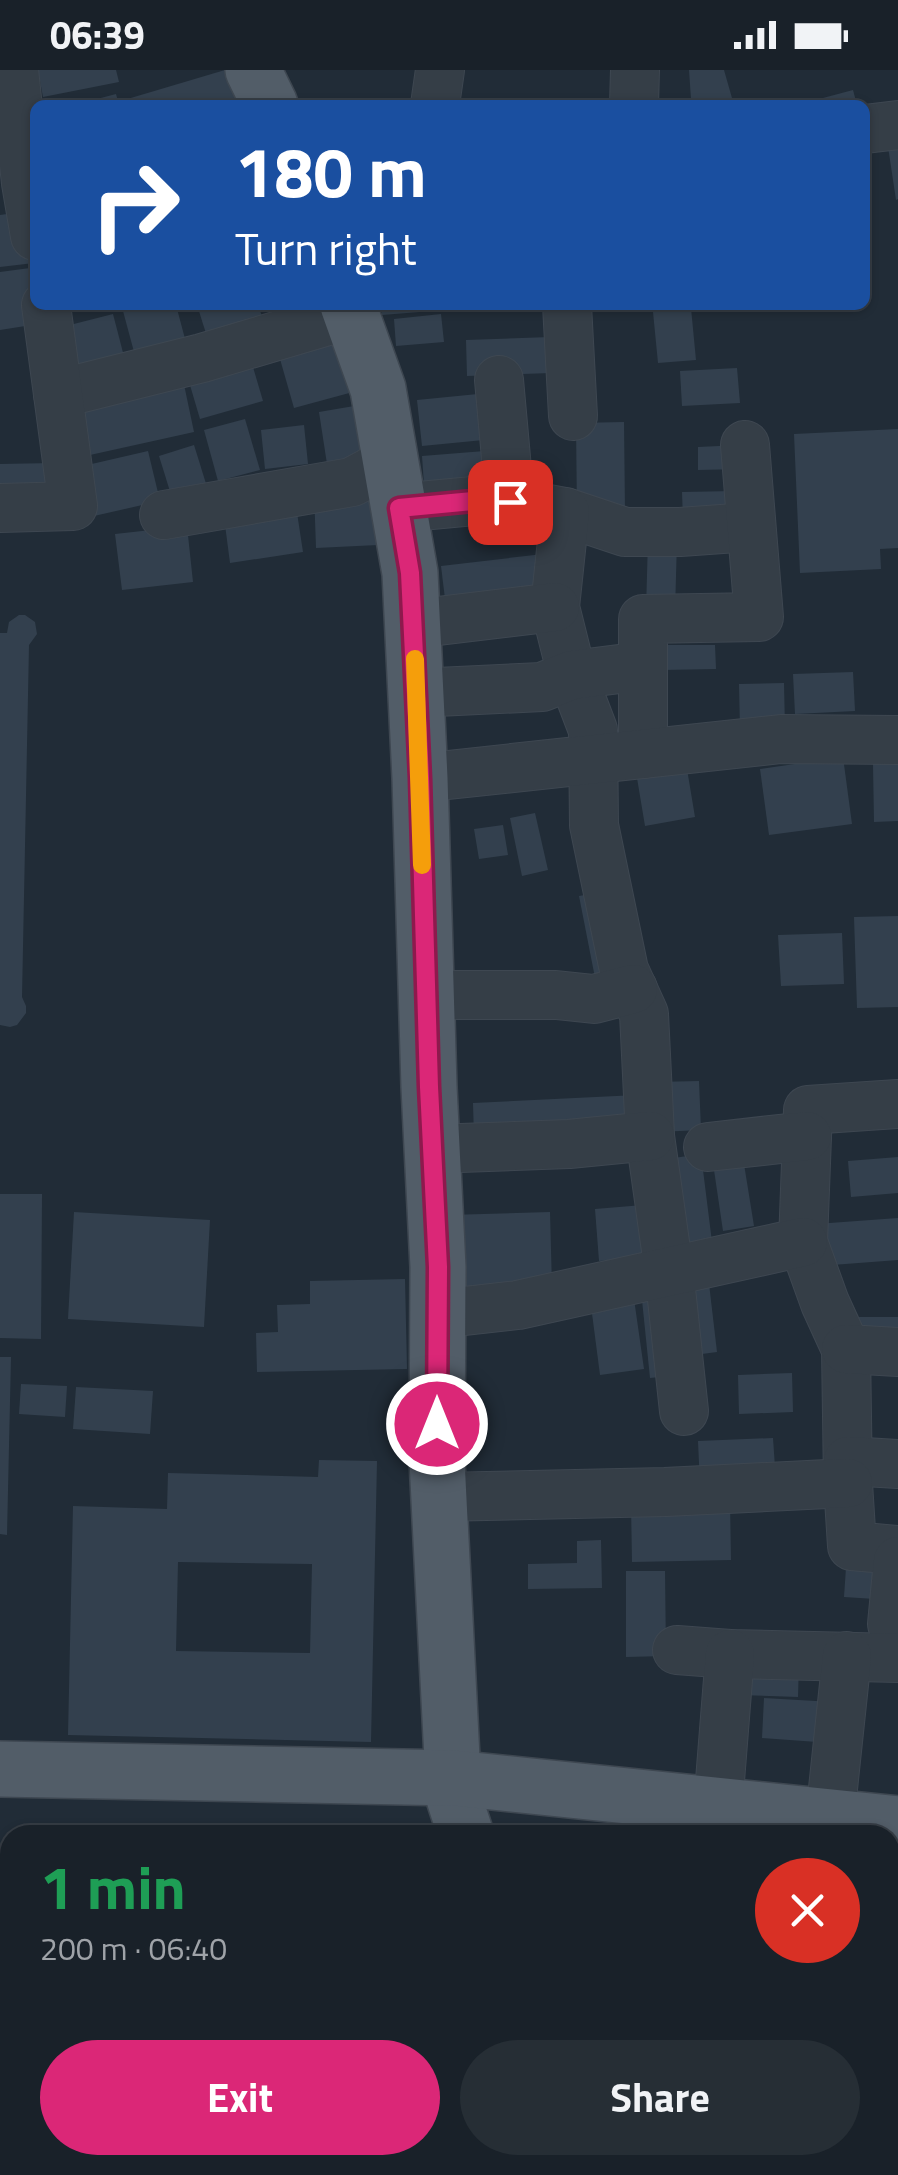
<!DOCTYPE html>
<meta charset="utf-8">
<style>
body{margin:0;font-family:"Titillium Web",sans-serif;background:#262e35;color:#f1f3f6;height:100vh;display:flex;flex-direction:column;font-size:38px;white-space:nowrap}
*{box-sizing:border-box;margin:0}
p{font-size:32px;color:#9fa3a8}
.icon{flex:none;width:55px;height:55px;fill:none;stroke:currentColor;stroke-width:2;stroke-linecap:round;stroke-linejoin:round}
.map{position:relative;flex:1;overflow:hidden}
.panel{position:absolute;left:0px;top:1755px;width:900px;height:350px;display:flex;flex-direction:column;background:#192129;border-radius:30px 30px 0 0;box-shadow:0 2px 8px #0004,0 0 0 2px #373e46}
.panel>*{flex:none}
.guide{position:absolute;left:30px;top:30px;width:840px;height:210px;border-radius:15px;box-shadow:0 2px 8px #0004,0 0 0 2px #373e46;background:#1a4fa0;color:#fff;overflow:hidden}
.pin{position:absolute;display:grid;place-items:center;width:85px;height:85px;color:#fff;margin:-42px;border-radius:20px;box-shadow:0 5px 15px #0006}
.me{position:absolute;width:110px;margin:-55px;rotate:0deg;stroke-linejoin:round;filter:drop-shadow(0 0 8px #0008)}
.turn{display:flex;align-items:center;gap:35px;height:210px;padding:0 40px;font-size:45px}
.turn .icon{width:130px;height:130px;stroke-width:2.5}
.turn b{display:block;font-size:70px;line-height:85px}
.round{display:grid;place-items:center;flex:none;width:105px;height:105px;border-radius:52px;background:#262e35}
.headline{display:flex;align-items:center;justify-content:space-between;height:170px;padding:0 40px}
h1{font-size:60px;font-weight:700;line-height:75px;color:#1e9e55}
.action{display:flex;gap:20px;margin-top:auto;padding:20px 40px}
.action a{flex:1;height:115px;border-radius:60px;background:#db2777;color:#fff;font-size:40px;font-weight:700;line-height:115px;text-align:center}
.action a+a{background:#262e35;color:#f1f3f6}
.status{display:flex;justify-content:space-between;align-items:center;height:70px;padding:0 50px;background:#192129;direction:ltr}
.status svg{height:28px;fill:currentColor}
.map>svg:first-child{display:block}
.building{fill:#33404e;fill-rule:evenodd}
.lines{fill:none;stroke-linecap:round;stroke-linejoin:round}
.minor-casing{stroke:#3e4751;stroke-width:50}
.major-casing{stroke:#3e4751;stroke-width:58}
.minor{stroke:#353e47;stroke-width:48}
.major{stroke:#525d68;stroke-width:55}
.route-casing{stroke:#8e194d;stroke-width:25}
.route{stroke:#db2777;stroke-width:18}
.slow{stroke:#f59e0b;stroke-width:18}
</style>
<div class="status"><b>06:39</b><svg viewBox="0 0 49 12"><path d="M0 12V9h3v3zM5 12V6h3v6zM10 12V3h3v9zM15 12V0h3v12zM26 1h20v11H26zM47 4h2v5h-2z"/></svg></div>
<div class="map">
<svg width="898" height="2105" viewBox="0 0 898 2105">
<rect width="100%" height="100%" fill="#212c37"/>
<g class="building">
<polygon points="38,0 116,0 119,12 43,27"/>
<polygon points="225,0 232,0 243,35 125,35 124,30"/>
<polygon points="689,0 724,0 734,35 665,35 665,30 691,29"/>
<polygon points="853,20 857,35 825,35 823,28"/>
<polygon points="116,24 119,35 78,35 78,34"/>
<polygon points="898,68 898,129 896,130 887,70"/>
<polygon points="27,141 34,193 0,197 0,145"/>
<polygon points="30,198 38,254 0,260 0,202"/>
<polygon points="146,235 176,235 188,280 137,293 123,241"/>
<polygon points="197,235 258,235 266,258 210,276"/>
<polygon points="381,235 470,235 470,238 382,245"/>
<polygon points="659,235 680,235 681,239 691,238 696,290 658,293 653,242 659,241"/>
<polygon points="113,244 127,298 76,311 62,257"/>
<polygon points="441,244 444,272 396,276 394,249"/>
<polygon points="337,266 353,322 294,338 278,282"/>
<polygon points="550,267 551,303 467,306 466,270"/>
<polygon points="250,287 263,331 200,349 187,305"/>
<polygon points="737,298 740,333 682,336 680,301"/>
<polygon points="182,305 194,362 90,385 77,329"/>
<polygon points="488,323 494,369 422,376 417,330"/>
<polygon points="360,335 369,387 327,394 319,342"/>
<polygon points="245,349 260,400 218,411 204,360"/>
<polygon points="624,352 625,442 577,443 576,353"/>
<polygon points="304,355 308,394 265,399 261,360"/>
<polygon points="898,359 898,478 880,479 881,499 800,503 794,364"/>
<polygon points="194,375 208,420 173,431 159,386"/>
<polygon points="740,375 741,399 698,400 698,377"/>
<polygon points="497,380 500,423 425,429 422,386"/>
<polygon points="148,381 160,431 94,446 83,396"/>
<polygon points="54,393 55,422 0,424 0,394"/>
<polygon points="376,418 378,475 316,478 314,421"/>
<polygon points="735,421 736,449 683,450 682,422"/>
<polygon points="296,436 303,482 230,493 224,447"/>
<polygon points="187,456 193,512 122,520 115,464"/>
<polygon points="648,470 677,471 675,541 646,540"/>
<polygon points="543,484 548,524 446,537 441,496"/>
<polygon points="19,545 25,545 35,552 37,564 29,575 22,927 26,936 26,943 17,955 10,957 0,955 0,563 7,563 9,552"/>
<polygon points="663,575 715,575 716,599 662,600"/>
<polygon points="853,602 855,641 795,644 793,604"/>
<polygon points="784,613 785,659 740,659 739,614"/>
<polygon points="685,687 695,747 645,756 635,696"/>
<polygon points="843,687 852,754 769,765 760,699"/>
<polygon points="873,694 898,694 898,751 874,752"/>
<polygon points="535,743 548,800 522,806 510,748"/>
<polygon points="503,755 508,785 479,789 474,759"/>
<polygon points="602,822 621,913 597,918 579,826"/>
<polygon points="898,846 898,937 857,938 854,847"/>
<polygon points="842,863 844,914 781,916 778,865"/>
<polygon points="699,1011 701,1060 658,1062 656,1012"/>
<polygon points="637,1025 639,1059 474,1067 473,1033"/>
<polygon points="701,1084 712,1172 671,1177 660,1090"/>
<polygon points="898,1087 898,1123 851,1127 848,1091"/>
<polygon points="744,1094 754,1156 723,1161 714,1100"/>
<polygon points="0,1124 42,1124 41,1269 0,1268"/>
<polygon points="655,1134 658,1187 599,1191 595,1139"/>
<polygon points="74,1142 210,1150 204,1257 68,1249"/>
<polygon points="550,1142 552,1217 450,1221 448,1145"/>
<polygon points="898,1148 898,1190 819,1196 816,1154"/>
<polygon points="708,1205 717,1282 687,1286 678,1209"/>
<polygon points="405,1209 407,1299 257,1302 256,1263 278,1262 277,1235 310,1234 310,1211"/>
<polygon points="633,1222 644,1299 600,1305 590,1228"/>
<polygon points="670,1227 678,1305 650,1308 642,1230"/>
<polygon points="859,1247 898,1247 898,1279 859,1278"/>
<polygon points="0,1287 11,1287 7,1465 0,1464"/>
<polygon points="792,1303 793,1342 739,1344 738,1305"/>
<polygon points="21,1314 67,1316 65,1347 19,1344"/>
<polygon points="76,1317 153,1321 150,1364 73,1359"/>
<polygon points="773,1368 776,1412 700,1416 698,1371"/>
<path d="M319,1390L377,1391L371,1672L68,1665L73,1436L167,1439L168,1403L318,1407ZM178,1492L312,1494L310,1583L176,1581Z"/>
<polygon points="730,1432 731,1490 632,1492 631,1434"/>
<polygon points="601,1470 602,1518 528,1519 528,1494 577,1493 577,1471"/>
<polygon points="847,1483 894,1486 891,1530 844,1527"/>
<polygon points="626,1501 665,1501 666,1586 626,1587"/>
<polygon points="739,1590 799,1592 798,1627 738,1625"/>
<polygon points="764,1628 833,1632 831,1673 762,1668"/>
<polygon points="890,1914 898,1915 898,2105 831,2105 832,2095 890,2095"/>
<rect x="252" y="2095" width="98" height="10"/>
<polygon points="626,2095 721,2095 720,2105 625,2105"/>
</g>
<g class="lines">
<defs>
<g id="minor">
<polyline points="14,0 26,113 35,166"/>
<polyline points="435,35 440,0"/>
<polyline points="634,35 635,0"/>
<polyline points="865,59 898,55"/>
<polyline points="567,235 573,346"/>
<polyline points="499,310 510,432"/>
<polyline points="58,324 202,288 351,244"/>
<polyline points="0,438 73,436 46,235"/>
<polyline points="399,438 495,429 565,442 625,462 680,462 750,457"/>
<polyline points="565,442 555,537 572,605 593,660 594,755 624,900 644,944 650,1066 669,1201 684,1341"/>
<polyline points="164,445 352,412 391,391"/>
<polyline points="413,554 555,537"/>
<polyline points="416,623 542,617 572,605 643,596"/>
<polyline points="643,684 643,549 759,547 745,375"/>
<polyline points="420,708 781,669 898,670"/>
<polyline points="426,925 556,925 594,929 633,919"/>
<polyline points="898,1034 808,1040 803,1172 825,1233 846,1279 848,1413 852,1476 898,1480"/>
<polyline points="708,1077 807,1066"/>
<polyline points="432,1079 569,1074 650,1066"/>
<polyline points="438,1244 518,1235 803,1172"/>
<polyline points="846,1279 898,1282"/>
<polyline points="848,1391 898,1394"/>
<polyline points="439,1427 665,1422 848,1413"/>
<polyline points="898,1491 892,1554 898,1555"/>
<polyline points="677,1580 730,1584 898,1588"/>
<polyline points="718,1736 730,1584"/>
<polyline points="830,1747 847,1586"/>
<polyline points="0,1838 10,1838"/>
<polyline points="0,1892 10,1893"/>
<polyline points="0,1949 10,1949"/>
<polyline points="0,2018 10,2018"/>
</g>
<g id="major">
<polyline points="253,0 270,35"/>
<polyline points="348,235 378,319 410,503 420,708 429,1017 438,1197 437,1390 454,1728 466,1765"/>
<polyline points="0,1699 454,1708 898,1754"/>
<polyline points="527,2095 528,2105"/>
</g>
</defs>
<use href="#minor" class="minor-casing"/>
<use href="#major" class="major-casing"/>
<use href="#minor" class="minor"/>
<use href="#major" class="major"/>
</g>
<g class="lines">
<defs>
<polyline id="route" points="437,1354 438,1197 429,1017 420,708 410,503 399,438 494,429 510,432"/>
</defs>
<use href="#route" class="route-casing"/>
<use href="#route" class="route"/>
<polyline class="slow" points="415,589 422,795"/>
</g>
</svg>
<div class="pin" style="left:510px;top:432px;background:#d93025"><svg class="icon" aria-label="arrive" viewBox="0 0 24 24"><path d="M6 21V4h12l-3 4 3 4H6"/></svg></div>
<svg class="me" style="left:437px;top:1354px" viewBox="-20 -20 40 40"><circle r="17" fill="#db2777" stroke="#fff" stroke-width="3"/><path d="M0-11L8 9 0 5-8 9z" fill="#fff"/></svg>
<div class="guide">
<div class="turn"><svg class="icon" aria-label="right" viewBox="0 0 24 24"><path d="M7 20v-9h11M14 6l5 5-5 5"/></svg><div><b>180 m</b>Turn right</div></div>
</div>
<section class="panel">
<div class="headline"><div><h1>1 min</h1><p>200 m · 06:40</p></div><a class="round" style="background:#d93025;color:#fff"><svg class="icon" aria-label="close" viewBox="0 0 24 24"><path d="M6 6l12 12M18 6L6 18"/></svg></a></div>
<div class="action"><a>Exit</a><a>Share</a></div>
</section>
</div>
